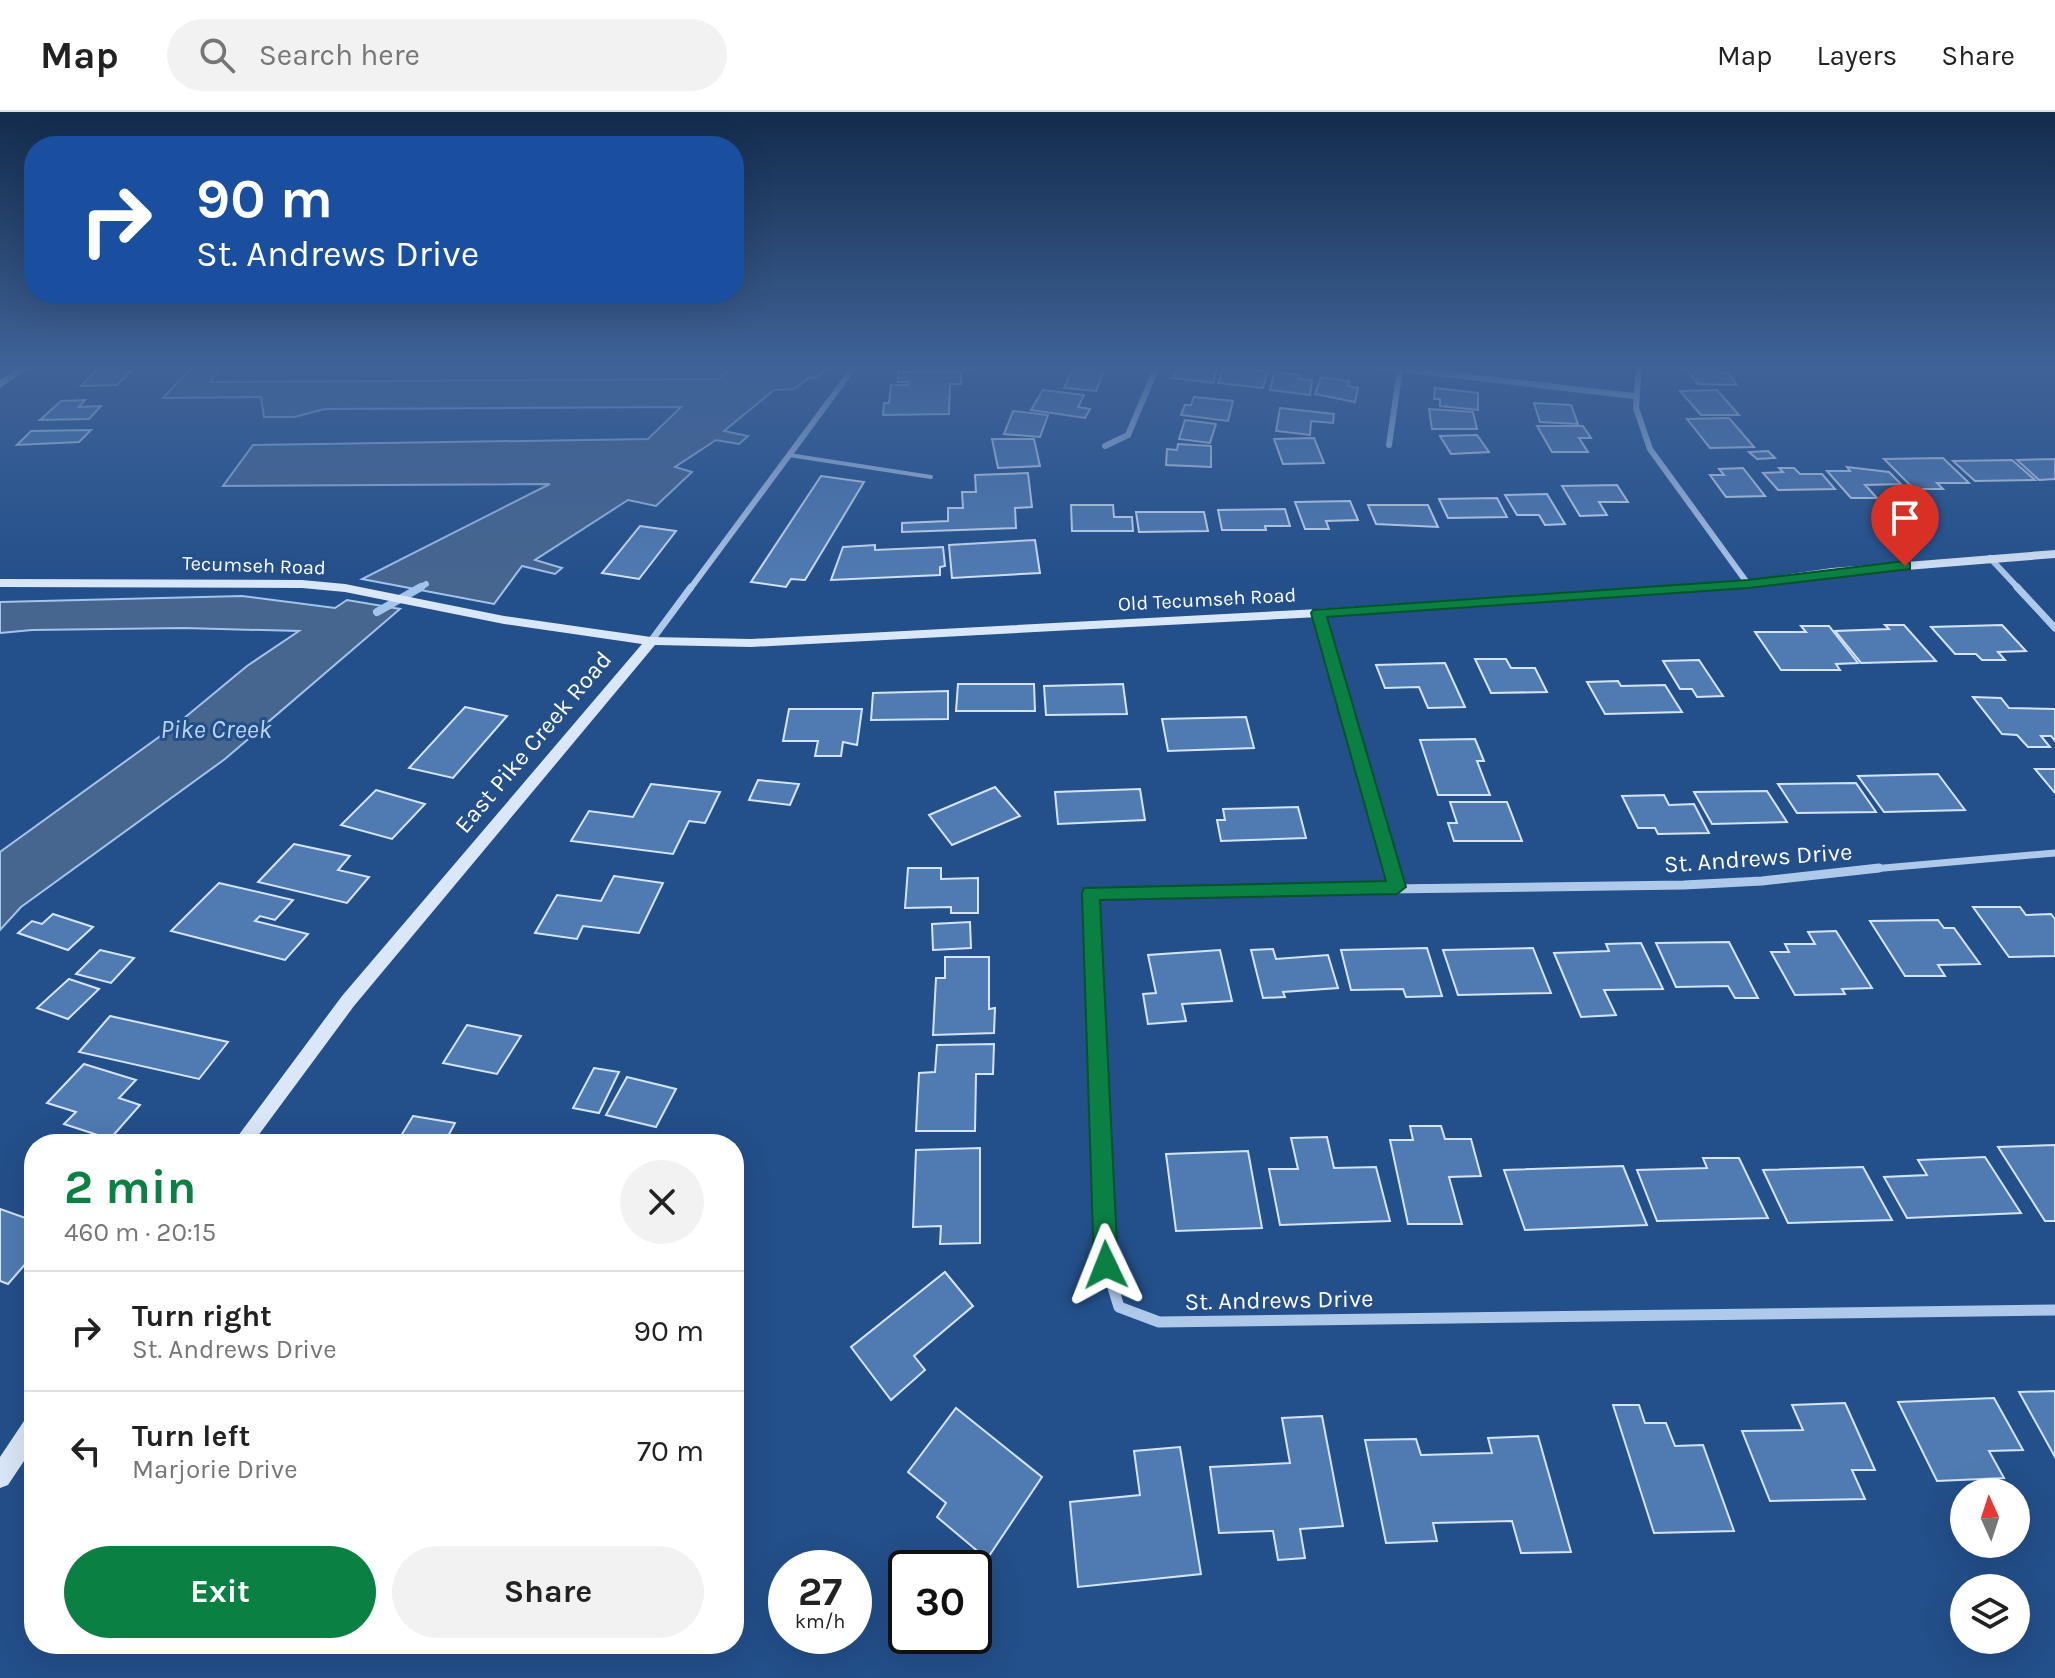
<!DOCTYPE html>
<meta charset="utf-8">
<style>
body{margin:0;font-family:Karla,sans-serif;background:#f2f2f2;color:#222;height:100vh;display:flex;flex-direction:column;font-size:30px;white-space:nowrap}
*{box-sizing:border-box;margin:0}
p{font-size:26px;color:#767676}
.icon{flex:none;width:44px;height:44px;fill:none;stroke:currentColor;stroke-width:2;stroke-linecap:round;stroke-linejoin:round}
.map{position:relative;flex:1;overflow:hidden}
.panel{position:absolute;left:24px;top:1022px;width:720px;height:520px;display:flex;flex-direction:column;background:#fff;border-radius:32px;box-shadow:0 8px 32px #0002}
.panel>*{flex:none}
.banner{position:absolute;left:24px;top:24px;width:720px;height:168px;border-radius:32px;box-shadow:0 8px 32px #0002;background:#1a4fa0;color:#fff;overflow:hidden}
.needle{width:52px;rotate:357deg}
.controls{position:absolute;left:1950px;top:1366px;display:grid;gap:16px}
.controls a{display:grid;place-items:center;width:80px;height:80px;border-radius:50%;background:#fff;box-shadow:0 8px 32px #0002;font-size:40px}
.speed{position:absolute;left:768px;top:1438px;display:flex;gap:16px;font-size:40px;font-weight:700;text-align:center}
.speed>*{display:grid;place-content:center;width:104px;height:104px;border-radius:50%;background:#fff;box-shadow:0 8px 32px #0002;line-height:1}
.speed small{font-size:20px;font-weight:400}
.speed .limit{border:4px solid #111;border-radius:12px;background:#fff;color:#111}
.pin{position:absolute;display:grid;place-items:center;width:68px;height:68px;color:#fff;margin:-82px -34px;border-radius:50% 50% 50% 0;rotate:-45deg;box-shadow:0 0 8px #0007}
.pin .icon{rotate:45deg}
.me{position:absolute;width:88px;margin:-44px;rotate:358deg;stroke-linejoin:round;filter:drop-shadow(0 0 6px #0008)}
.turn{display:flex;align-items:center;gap:28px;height:168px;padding:0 40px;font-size:36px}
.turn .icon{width:104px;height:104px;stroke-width:2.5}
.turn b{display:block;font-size:56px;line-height:68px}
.round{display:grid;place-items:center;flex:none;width:84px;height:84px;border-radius:42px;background:#f2f2f2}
.summary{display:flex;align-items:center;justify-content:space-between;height:136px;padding:0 40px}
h1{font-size:48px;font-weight:700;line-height:60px;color:#0b8043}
.primary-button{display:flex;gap:16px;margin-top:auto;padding:16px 40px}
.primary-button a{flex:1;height:92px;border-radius:48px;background:#0b8043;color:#fff;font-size:32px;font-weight:700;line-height:92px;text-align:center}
.primary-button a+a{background:#f2f2f2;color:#222}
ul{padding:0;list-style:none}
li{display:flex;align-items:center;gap:24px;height:120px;padding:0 40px;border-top:2px solid #e0e0e0}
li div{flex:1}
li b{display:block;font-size:30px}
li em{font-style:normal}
header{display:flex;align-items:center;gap:48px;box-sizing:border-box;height:112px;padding:0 40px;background:#fff;border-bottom:2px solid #e0e0e0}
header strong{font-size:38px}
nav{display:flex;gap:44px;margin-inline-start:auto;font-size:28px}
.search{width:560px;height:72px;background:#f2f2f2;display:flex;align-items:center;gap:20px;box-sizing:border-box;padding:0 28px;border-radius:44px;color:#767676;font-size:30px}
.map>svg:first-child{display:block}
.water{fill:#46658f;stroke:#a3c4eb;stroke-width:2}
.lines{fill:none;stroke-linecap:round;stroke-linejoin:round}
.stream-far1{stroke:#a3c4eb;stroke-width:6}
.stream{stroke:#a3c4eb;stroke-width:8}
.building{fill:#507bb2;stroke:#d4e4f8;stroke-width:2}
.lane{stroke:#afc9ea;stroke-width:4}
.street-far3{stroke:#afc9ea;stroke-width:6}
.street-far2{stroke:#afc9ea;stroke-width:7}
.street-far1{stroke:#afc9ea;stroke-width:9}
.street{stroke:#afc9ea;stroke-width:11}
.secondary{fill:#dae7f8;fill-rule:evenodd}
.route{fill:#0b8043;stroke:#07532c;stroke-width:2}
.labels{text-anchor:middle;stroke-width:6;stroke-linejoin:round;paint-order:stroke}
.far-street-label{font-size:20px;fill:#fff;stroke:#234f8a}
.street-label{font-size:24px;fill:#fff;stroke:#234f8a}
.water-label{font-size:26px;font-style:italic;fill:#bbd3f1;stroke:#234f8a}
</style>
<header>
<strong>Map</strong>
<div class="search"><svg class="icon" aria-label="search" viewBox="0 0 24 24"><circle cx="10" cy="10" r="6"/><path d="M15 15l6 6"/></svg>Search here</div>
<nav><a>Map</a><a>Layers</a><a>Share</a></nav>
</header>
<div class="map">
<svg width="2055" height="1566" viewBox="0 0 2055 1566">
<rect width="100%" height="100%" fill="#234f8a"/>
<g class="water">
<polygon points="193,254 223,254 210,270 718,267 734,254 829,254 817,266 809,266 794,277 774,278 724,319 748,324 739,332 716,328 675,355 692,360 656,394 628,388 535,448 562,456 555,462 522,454 494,492 362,467 550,372 223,374 253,333 648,327 681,295 325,297 294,305 264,305 261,285 163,286"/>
<polygon points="242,484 335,496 347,488 400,497 225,647 21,795 0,818 0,740 177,612 247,554 299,519 184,516 32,518 0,521 0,490"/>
</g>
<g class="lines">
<polyline class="stream-far1" points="418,477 426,472"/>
<polyline class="stream" points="377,500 421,475"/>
</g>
<g class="building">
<polygon points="110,254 136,254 117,273 81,274 98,257"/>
<polygon points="915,254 976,254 976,257 915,258"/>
<polygon points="1178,254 1218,254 1213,271 1173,266"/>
<polygon points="1224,254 1268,260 1263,276 1218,271"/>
<polygon points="1684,254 1716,254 1721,261 1728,261 1737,273 1698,272"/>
<polygon points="1073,256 1104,259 1096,279 1064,276"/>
<polygon points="961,259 961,272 950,272 949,302 883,303 884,291 889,291 891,273 908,273 909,270 898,270 898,260"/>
<polygon points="1274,260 1300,263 1299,267 1312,268 1310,283 1270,278"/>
<polygon points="1321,265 1349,269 1348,274 1358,276 1355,290 1315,282"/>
<polygon points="1435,276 1478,281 1478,298 1440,294 1440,287 1434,287"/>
<polygon points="1043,278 1084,283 1078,295 1090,297 1085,306 1031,298"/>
<polygon points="1717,278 1739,303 1701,303 1680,279"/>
<polygon points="1194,285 1233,289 1228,309 1181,303 1185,293 1191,293"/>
<polygon points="85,288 79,295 101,294 89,307 40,308 61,289"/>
<polygon points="1534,291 1571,293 1578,312 1540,310"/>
<polygon points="1280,296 1334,302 1333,311 1311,309 1310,323 1276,319"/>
<polygon points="1429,297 1473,300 1477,317 1432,317"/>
<polygon points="1013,299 1048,303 1040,325 1004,322"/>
<polygon points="1729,306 1754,335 1710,336 1687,307"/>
<polygon points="1185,308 1216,312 1210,331 1179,327"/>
<polygon points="1537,314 1583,314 1591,326 1579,326 1588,340 1552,340"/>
<polygon points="91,318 79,330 17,333 31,319"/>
<polygon points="1477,323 1489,340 1451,342 1440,324"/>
<polygon points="1314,326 1324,351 1283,352 1274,327"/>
<polygon points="992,327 1034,327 1040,354 998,356"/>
<polygon points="1178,332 1211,334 1211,355 1166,353 1167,337 1177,338"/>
<polygon points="1768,339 1775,346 1757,347 1749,340"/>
<polygon points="1943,346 1969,371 1937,371 1943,377 1914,377 1884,347"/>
<polygon points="2055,347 2055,367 2039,368 2017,348"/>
<polygon points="2012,348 2035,368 1975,369 1953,349"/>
<polygon points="1847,355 1889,360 1901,372 1865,373 1877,386 1851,386 1827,359 1850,359"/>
<polygon points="1743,356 1765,384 1726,385 1710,363 1724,363 1719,357"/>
<polygon points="1779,356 1794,356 1800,362 1822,362 1835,377 1778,378 1763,361 1783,360"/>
<polygon points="1028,361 1032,395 1015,396 1016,416 902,420 902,411 948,409 948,396 963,396 962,380 976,380 975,363"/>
<polygon points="821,364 864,370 805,468 791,467 786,475 751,470"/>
<polygon points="1617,373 1628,390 1599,390 1607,403 1580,404 1562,374"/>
<polygon points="1547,382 1565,412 1545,413 1539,403 1517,403 1505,383"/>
<polygon points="1497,386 1507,405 1448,406 1439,387"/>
<polygon points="1350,389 1358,408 1326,409 1329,417 1305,417 1295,390"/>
<polygon points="1071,393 1113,393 1114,405 1132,405 1133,419 1072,419"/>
<polygon points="1368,393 1428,393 1438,415 1376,412"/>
<polygon points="1285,397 1290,414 1265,414 1266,418 1222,418 1218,398"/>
<polygon points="1136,400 1204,400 1208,419 1139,420"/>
<polygon points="640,414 676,419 639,467 602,461"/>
<polygon points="1035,428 1040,461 952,466 949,433"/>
<polygon points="875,433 875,438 943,435 945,454 940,455 940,463 831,468 843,435"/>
<polygon points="1885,513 1904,513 1936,549 1861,551 1835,519 1889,517"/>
<polygon points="2002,513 2026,539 1998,540 2005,548 1982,548 1976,542 1955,542 1931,515"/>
<polygon points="1801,514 1829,514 1858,551 1836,552 1840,558 1781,558 1755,520 1806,520"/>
<polygon points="1475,547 1506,547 1511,556 1535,556 1547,580 1491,581"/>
<polygon points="1699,548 1723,584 1697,585 1692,577 1680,577 1663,549"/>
<polygon points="1445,551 1465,595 1428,596 1419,575 1385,576 1376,553"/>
<polygon points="1618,569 1621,574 1665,573 1682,600 1605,602 1587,570"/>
<polygon points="958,572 1034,572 1035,599 956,599"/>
<polygon points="1123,572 1127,602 1046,603 1044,574"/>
<polygon points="948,579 948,607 871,608 873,581"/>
<polygon points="1973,585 2001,586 2009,596 2055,597 2055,629 2051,624 2041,624 2050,635 2028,635 2017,623 2002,622"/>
<polygon points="465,595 507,604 453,666 409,656"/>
<polygon points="789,597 862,597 857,633 843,630 841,644 815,644 818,629 783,629"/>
<polygon points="1246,605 1254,636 1168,639 1162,607"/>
<polygon points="1475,627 1484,649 1477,649 1490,683 1438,683 1420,628"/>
<polygon points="2035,657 2055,657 2055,681"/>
<polygon points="1938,662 1965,698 1884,700 1858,664"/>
<polygon points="758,668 799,672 790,693 749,688"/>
<polygon points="1856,671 1876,700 1797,701 1778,672"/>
<polygon points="651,672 720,680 705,711 689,709 673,742 571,729 589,699 633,705"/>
<polygon points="995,675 1020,704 952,733 929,703"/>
<polygon points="1140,677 1145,708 1058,712 1055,680"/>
<polygon points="376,678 425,692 392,727 341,713"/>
<polygon points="1767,679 1787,710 1712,712 1694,680"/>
<polygon points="1664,683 1669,693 1694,692 1709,721 1658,722 1655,716 1638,716 1622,684"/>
<polygon points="1450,690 1507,690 1522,729 1454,729 1448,711 1457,711"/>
<polygon points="1298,695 1306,726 1221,729 1217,708 1225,708 1223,697"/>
<polygon points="294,732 350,744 338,758 369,765 347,791 258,770"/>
<polygon points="908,756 941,756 941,767 978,766 978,801 951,801 951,795 905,796"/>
<polygon points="614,764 663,771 639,821 583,814 577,827 535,821 557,783 601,789"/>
<polygon points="219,771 293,788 275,808 260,804 255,809 308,822 285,848 171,819"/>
<polygon points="1973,795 2020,795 2026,803 2051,802 2055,807 2055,844 2009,845"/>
<polygon points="53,802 93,815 68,838 18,821 32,809 42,812"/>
<polygon points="1938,808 1944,816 1954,816 1980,852 1938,853 1945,864 1905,864 1870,809"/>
<polygon points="970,810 971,836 933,838 932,812"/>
<polygon points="1836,819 1872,876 1842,877 1845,882 1795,883 1771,840 1789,840 1785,832 1815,832 1808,820"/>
<polygon points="1729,830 1758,886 1735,886 1728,874 1676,875 1656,831"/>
<polygon points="1641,831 1663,877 1604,878 1616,903 1581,905 1554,841 1609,839 1606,832"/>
<polygon points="1427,836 1442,884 1406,885 1403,877 1351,878 1341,838"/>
<polygon points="1533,836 1551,881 1458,883 1443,838"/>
<polygon points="1273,837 1276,847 1328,843 1338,876 1283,880 1285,885 1263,886 1251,838"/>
<polygon points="100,838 134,846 111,871 76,862"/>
<polygon points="1220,838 1232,889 1182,892 1186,909 1148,912 1143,882 1156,881 1148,843"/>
<polygon points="945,845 989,845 989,897 995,896 994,921 933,923 936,866 945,866"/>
<polygon points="69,867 99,877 68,907 37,896"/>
<polygon points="110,904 228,930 199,967 79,940"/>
<polygon points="467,913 521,924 497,962 443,951"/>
<polygon points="994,932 993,962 976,962 975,1019 916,1019 919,961 935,960 937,933"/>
<polygon points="84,952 136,968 119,986 140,993 110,1027 64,1012 76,1000 47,991"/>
<polygon points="594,956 619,960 599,1001 573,996"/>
<polygon points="627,965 676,977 656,1015 606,1003"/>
<polygon points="413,1004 455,1011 444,1032 396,1032"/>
<polygon points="1410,1014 1441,1014 1445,1027 1471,1027 1481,1064 1449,1065 1462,1112 1408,1112 1390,1028 1413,1028"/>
<polygon points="1327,1025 1334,1056 1376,1055 1390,1109 1280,1113 1269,1057 1298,1057 1291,1026"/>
<polygon points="2055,1033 2055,1109 2045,1109 1998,1035"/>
<polygon points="980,1036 980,1131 940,1132 941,1114 913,1115 916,1038"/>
<polygon points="1248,1039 1262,1116 1176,1119 1166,1042"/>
<polygon points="1985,1045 2021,1101 1907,1106 1884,1065 1927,1063 1918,1048"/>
<polygon points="1703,1046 1739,1046 1768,1106 1657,1109 1637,1058 1707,1056"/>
<polygon points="1623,1054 1647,1113 1525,1118 1504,1058"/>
<polygon points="1863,1055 1892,1108 1788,1111 1763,1058"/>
<polygon points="0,1097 34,1109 34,1142 8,1172 0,1169"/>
<polygon points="945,1160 973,1194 914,1244 925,1258 891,1288 851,1235"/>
<polygon points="2055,1279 2055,1345 2019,1280"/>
<polygon points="1994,1286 2023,1338 1989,1339 2004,1366 1937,1369 1898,1290"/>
<polygon points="1845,1291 1875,1358 1852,1358 1865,1387 1770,1389 1742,1319 1803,1318 1792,1293"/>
<polygon points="1613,1293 1639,1293 1645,1311 1666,1311 1675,1334 1703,1333 1734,1419 1654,1421"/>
<polygon points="956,1296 1042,1365 987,1447 937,1405 946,1391 908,1360"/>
<polygon points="1322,1304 1343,1414 1300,1417 1305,1446 1278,1448 1273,1419 1219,1421 1210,1355 1290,1351 1282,1306"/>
<polygon points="1538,1324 1571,1440 1521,1441 1512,1409 1433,1411 1437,1429 1386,1431 1365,1328 1416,1327 1421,1343 1492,1341 1488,1326"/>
<polygon points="1180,1335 1201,1462 1078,1475 1070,1390 1140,1383 1134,1339"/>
</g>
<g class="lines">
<polyline class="lane" points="789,343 931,365"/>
<g class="street-far3">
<polyline points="1373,254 1634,284"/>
<polyline points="1639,254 1636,296 1650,337 1748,472"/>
<polyline points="1389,333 1400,257"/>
<polyline points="1105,334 1128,323 1157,254"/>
<polyline points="1990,446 2019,477"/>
<polyline points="690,477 855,254"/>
</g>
<g class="street-far2">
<polyline points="2017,475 2055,516"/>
<polyline points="1319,501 1392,758"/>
<polyline points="651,529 691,475"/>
<polyline points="1861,758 2055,741"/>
</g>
<g class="street-far1">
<polyline points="1392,756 1397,775"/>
<polyline points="1104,1115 1091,781 1684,773 1762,769 1879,756"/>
</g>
<polyline class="street" points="1104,1113 1106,1153 1119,1195 1159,1210 2055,1198"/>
<g class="secondary">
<polygon points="20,254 31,254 0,276 0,268"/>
<polygon points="2055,438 2055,446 1832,464 1748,476 1319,505 751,535 655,533 354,894 252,1032 232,1032 342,884 642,532 504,512 345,480 302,476 0,475 0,467 302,468 345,472 504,504 651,525 751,527 1319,497 1748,468 1832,456"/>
<polygon points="34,1303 34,1334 8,1373 0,1376 0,1345 26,1306"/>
</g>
</g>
<linearGradient id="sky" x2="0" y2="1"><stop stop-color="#132b4c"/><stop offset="0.54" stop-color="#3f6398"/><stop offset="1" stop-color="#3f6398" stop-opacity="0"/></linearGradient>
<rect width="2055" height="473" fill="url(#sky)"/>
<polygon class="route" points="1905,449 1910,451 1910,457 1748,476 1327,505 1406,775 1397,782 1100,788 1118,1153 1114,1161 1106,1164 1098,1161 1094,1153 1082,781 1084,776 1386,769 1311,501 1313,498 1748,468"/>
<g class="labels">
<g class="far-street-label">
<text transform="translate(254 453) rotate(2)" y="7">Tecumseh Road</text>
<text transform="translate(1207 487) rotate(-3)" y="7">Old Tecumseh Road</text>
</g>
<g class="street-label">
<text transform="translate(533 630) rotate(-50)" y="8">East Pike Creek Road</text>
<text transform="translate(1758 746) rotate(-4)" y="8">St. Andrews Drive</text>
<text transform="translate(1279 1188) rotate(-1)" y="8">St. Andrews Drive</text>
</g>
<g class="water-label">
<text x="216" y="626">Pike Creek</text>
</g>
</g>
</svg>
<div class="controls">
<a><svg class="needle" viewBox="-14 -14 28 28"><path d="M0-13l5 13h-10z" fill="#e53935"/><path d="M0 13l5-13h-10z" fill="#767676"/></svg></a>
<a><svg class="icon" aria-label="layers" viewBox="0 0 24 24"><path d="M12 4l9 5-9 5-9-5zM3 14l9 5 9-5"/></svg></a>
</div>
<div class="speed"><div>27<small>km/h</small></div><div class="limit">30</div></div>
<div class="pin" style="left:1905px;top:454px;background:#d93025"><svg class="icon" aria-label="arrive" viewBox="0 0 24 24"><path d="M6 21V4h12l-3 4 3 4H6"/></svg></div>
<svg class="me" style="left:1106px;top:1153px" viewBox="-20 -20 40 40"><path d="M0-17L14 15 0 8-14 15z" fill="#0b8043" stroke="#fff" stroke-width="4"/></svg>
<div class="banner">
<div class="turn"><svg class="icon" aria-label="right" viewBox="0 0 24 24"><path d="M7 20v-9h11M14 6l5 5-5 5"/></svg><div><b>90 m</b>St. Andrews Drive</div></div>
</div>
<section class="panel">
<div class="summary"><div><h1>2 min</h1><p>460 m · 20:15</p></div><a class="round"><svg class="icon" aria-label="close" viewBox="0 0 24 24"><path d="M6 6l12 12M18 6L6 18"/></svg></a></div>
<ul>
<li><svg class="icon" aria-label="right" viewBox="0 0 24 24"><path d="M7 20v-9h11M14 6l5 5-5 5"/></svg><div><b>Turn right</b><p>St. Andrews Drive</p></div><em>90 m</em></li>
<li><svg class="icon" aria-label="left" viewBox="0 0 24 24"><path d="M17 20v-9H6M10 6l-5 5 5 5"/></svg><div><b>Turn left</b><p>Marjorie Drive</p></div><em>70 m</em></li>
</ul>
<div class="primary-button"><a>Exit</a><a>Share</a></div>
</section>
</div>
